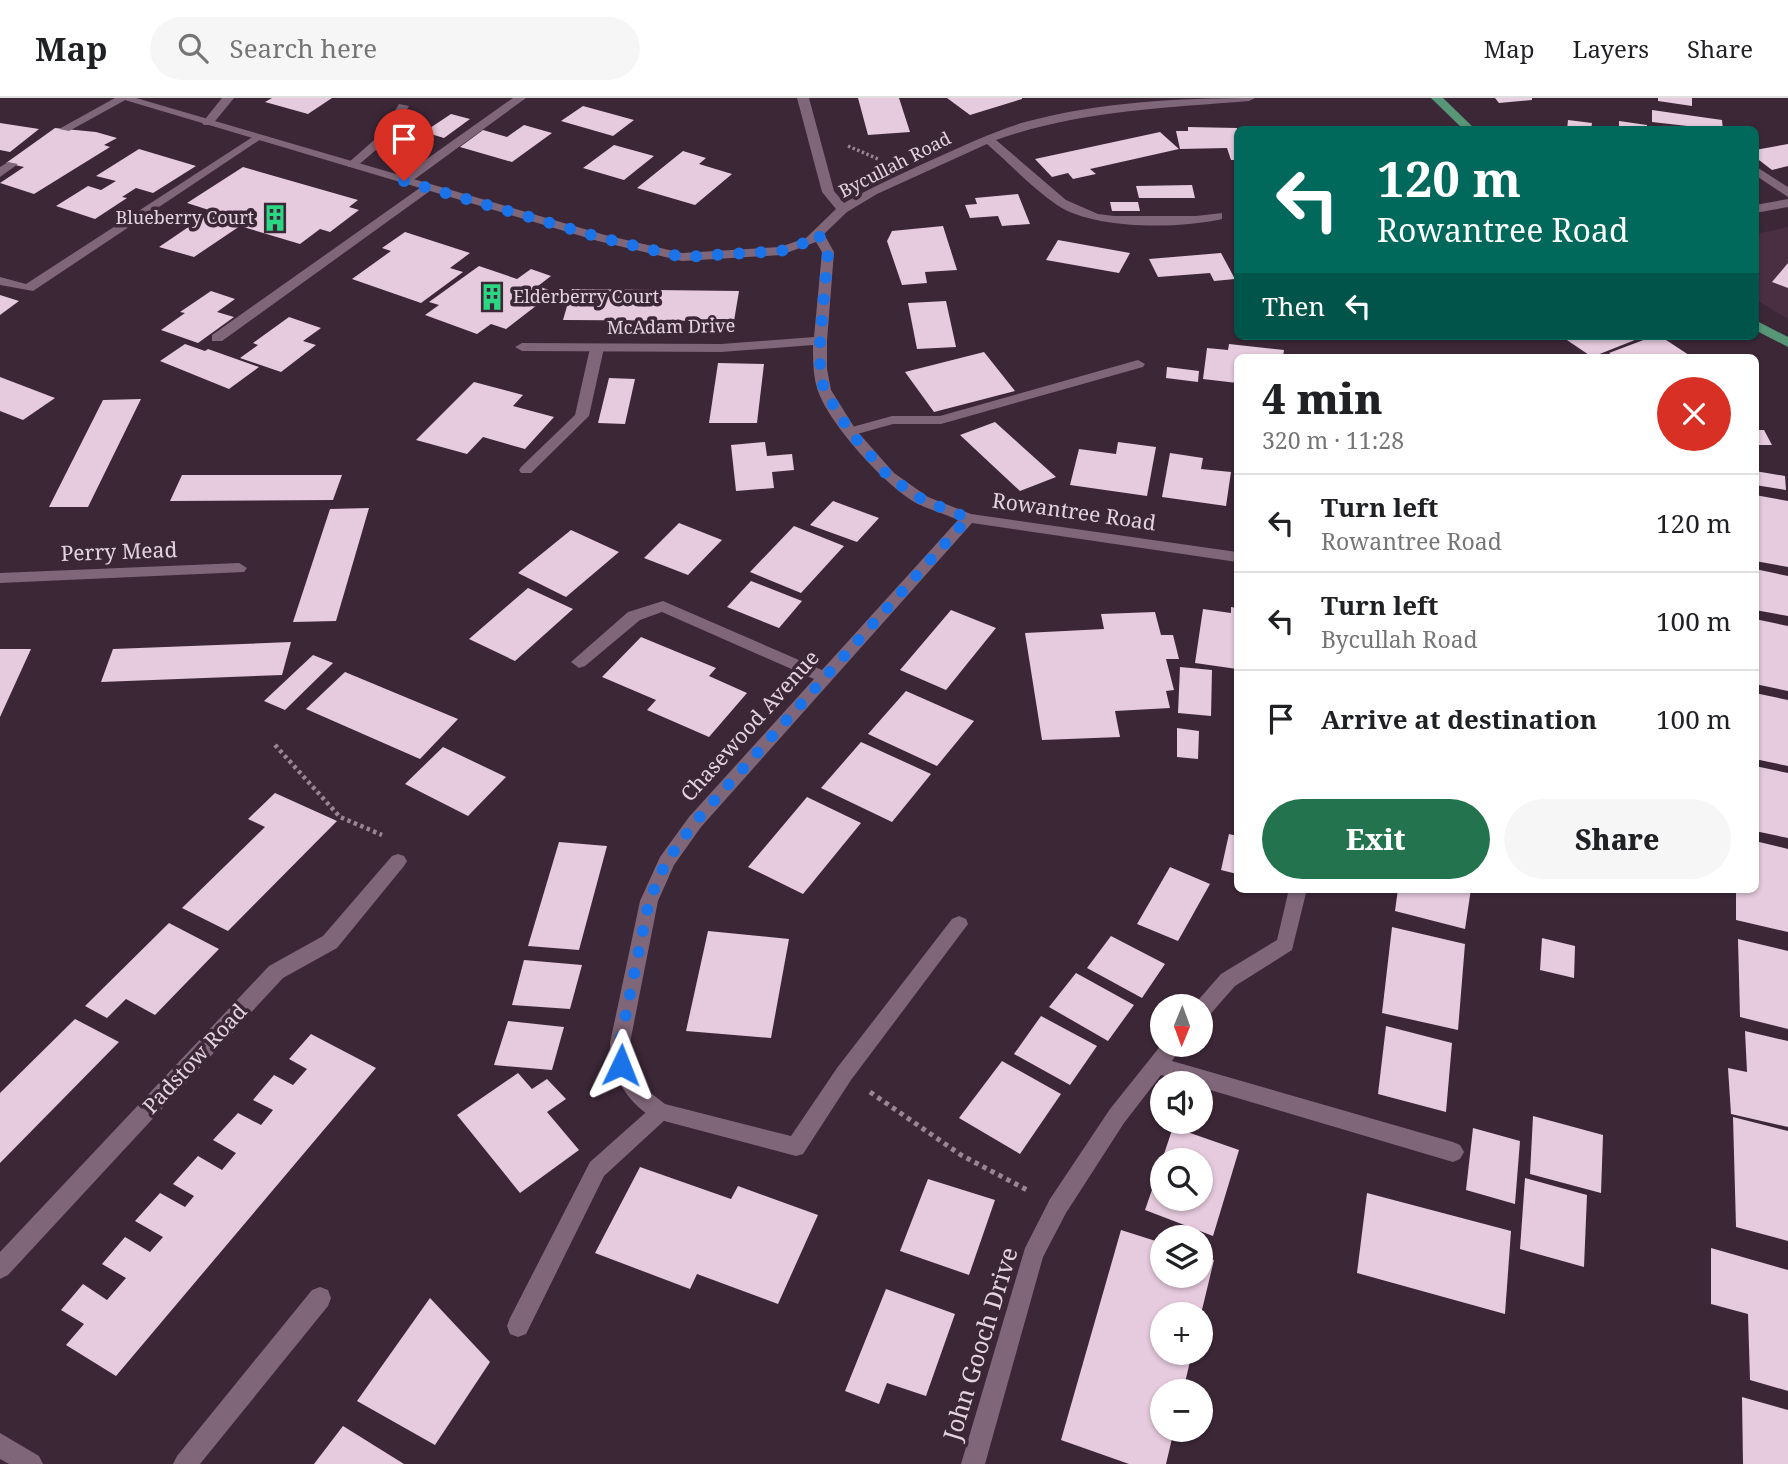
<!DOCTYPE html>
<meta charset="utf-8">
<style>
body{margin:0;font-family:"Noto Serif",serif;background:#f6f6f6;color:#202124;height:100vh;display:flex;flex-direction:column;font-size:26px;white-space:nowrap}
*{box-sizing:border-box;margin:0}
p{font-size:23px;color:#757577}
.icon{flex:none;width:38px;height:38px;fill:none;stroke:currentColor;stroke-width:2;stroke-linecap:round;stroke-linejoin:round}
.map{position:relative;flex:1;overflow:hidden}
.panel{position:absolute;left:1234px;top:256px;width:525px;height:539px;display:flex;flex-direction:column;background:#fff;border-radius:10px;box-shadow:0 2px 5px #0004}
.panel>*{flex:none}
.guide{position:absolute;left:1234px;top:28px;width:525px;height:214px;border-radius:10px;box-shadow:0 2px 5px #0004;background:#00695c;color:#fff;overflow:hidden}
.needle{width:46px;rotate:181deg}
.buttons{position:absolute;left:1150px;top:896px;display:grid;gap:14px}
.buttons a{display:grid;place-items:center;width:63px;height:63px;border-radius:50%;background:#fff;box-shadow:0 2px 5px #0004;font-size:35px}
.pin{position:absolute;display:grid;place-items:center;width:60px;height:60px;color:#fff;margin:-72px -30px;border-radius:50% 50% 50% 0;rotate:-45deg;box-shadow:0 0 7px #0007}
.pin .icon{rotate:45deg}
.me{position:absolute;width:77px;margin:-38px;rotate:2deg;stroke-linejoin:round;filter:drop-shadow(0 0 5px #0008)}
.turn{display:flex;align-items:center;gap:24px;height:147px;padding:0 28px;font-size:32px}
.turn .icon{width:91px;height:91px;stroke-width:2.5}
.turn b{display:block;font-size:49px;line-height:60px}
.then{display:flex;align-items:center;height:66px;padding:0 28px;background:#0003;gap:14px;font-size:26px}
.round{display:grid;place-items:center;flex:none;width:74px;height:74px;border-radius:37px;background:#f6f6f6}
.overview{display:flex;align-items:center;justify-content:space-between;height:119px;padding:0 28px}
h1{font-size:42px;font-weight:800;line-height:52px}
.cta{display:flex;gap:14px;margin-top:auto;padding:14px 28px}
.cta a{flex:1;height:80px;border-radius:42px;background:#24734f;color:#fff;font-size:28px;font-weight:800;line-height:80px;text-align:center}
.cta a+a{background:#f6f6f6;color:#202124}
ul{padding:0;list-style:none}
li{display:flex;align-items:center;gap:21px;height:98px;padding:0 28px;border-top:2px solid #e0e0e0}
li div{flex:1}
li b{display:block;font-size:26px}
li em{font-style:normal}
header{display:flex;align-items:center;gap:42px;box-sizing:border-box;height:98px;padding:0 35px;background:#fff;border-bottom:2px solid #e0e0e0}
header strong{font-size:33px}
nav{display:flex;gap:38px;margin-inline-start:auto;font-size:24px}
.search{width:490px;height:63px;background:#f6f6f6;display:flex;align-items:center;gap:18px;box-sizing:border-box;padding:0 24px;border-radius:38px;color:#757577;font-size:26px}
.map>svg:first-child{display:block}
.built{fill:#4a2f43}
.building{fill:#e6cadd}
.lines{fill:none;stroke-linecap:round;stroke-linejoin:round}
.path-far2{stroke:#988693;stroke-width:3.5;stroke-dasharray:2.5 2.5;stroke-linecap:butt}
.path-far1{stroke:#988693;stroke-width:4.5;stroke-dasharray:3.5 3.5;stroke-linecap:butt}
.path{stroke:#988693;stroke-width:5;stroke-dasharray:4.5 4.5;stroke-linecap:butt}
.service{fill:#7f6678;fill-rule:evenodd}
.minor{fill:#7f6678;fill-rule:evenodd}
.tertiary{fill:#7f6678;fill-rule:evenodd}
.primary{fill:#579777;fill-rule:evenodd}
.route{stroke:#1a73e8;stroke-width:12;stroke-dasharray:0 21.6}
.labels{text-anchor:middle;stroke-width:7;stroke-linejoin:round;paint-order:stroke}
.far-street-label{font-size:18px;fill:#e3d4de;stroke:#3c2737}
.far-poi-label{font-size:18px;fill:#e3d4de;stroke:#3c2737;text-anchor:end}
.street-label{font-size:21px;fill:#e3d4de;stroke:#3c2737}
.near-street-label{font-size:24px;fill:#e3d4de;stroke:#3c2737}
</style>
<header>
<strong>Map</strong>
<div class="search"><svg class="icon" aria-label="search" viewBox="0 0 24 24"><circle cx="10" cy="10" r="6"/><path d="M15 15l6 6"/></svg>Search here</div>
<nav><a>Map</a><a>Layers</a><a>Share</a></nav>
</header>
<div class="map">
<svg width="1788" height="1366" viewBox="0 0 1788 1366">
<rect width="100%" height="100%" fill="#3c2737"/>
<polygon class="built" points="1788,129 1788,221 1755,201 1755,136"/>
<g class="building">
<polygon points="272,0 332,0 308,16 265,4"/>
<polygon points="858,0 899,0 910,34 868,37"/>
<polygon points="947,0 1022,0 1022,1 970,17"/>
<polygon points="1495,0 1532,0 1532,2 1499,5"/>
<polygon points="1658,0 1692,0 1692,8 1658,3"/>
<polygon points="583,8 634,22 613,38 561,23"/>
<polygon points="1652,12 1722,22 1723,32 1652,24"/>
<polygon points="451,16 470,21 444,40 424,34"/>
<polygon points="1568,22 1592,25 1591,32 1567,32"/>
<polygon points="1619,23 1647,27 1647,32 1619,32"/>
<polygon points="0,25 39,31 10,54 0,52"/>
<polygon points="524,27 552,35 512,64 460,49 483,32 507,39"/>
<polygon points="1188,29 1237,30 1237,62 1231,62 1227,50 1180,51 1176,33 1188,33"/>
<polygon points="55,30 96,34 117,40 104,47 110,49 34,96 0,85 24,69 6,65"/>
<polygon points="1160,34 1179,51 1090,71 1096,76 1073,81 1068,75 1052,79 1035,61"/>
<polygon points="1788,46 1788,68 1772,72 1755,59 1755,52"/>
<polygon points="614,47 654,58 624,82 583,70"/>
<polygon points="139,51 196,68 153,95 136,90 122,99 127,100 95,121 56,108 88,88 101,92 116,83 96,78"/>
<polygon points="683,53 706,60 699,66 732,76 695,107 637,90"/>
<polygon points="243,69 358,102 349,109 359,112 330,134 320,131 300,146 240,128 194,159 159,149 212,113 187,105"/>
<polygon points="1192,87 1195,100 1139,100 1136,88"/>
<polygon points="1018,96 1030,126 1002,128 998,118 970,120 965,107 977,106 975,100"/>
<polygon points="1110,104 1138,104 1140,113 1112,113"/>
<polygon points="943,128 957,172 925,174 927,185 902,187 887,143 892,133"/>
<polygon points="405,134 470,155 450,170 463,174 421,205 352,181 391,153 382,150"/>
<polygon points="1058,142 1130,155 1119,175 1046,162"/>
<polygon points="1221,155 1235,181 1214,183 1210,175 1158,179 1149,161"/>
<polygon points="1788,165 1788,190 1772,184"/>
<polygon points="479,168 517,181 531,171 551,178 538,188 554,194 506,231 491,226 477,236 425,217 439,207 429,204"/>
<polygon points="572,191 739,193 734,223 563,222"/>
<polygon points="211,193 235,201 217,214 234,219 198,245 161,232 185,215 180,214"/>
<polygon points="0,197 19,203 0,217"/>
<polygon points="946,203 956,249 917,251 908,205"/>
<polygon points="289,219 321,230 303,243 316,247 281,274 240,260 258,247 253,245"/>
<polygon points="1561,238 1645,238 1592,259"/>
<polygon points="1654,238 1660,238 1692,259 1615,259 1609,255"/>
<polygon points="185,246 205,253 208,251 259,269 229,291 160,263"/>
<polygon points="1229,246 1284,252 1283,259 1237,259 1237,285 1203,281 1207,250 1228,252"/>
<polygon points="984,254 1015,293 934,314 905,274"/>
<polygon points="718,265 764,266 757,325 709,325"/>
<polygon points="1167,269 1199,273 1198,284 1166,280"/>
<polygon points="0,279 55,300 23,322 0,313"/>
<polygon points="609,280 635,281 625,326 598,325"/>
<polygon points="474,284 523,297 513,308 554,319 525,351 483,339 467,356 416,342"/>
<polygon points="141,301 88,409 49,409 103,302"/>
<polygon points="995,324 1056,379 1020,393 960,337"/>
<polygon points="1755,332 1764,332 1772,347 1755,347"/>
<polygon points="765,344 767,358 792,356 794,372 772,374 774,390 736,393 731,347"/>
<polygon points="1118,344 1156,349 1147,398 1070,387 1079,351 1116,356"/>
<polygon points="1170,355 1203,360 1201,371 1231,374 1226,408 1162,399"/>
<polygon points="1755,373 1785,378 1786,392 1755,387"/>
<polygon points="182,377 342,377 333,402 170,403"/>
<polygon points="1755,397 1788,403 1788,469 1755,463"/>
<polygon points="833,403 879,420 857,444 810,427"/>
<polygon points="369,410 336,523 293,524 330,411"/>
<polygon points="679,425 722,442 688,477 644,460"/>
<polygon points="794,428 844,448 801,495 750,474"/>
<polygon points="571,432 619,454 566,499 518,475"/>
<polygon points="1755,471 1788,478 1788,518 1755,512"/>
<polygon points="751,483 802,503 779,530 727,509"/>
<polygon points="528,490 573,511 515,563 469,541"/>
<polygon points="1231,509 1237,510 1237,571 1195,565 1203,511 1231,515"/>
<polygon points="951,512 996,530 946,592 900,572"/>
<polygon points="1155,514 1161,537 1173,537 1179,561 1166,561 1174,592 1166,593 1170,610 1115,613 1120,639 1042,642 1025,535 1104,531 1101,516"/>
<polygon points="1755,521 1788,528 1788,593 1755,586"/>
<polygon points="641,539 716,570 709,578 747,595 709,639 647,612 656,602 602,579"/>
<polygon points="291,544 282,577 101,584 113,551"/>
<polygon points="0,551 31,551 0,619"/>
<polygon points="313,557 333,565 285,612 264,603"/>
<polygon points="1180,569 1212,572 1211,618 1178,615"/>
<polygon points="345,574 458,621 420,661 306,611"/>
<polygon points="906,593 974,623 937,668 868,636"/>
<polygon points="1755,595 1788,602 1788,668 1755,661"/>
<polygon points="1177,630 1199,633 1198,661 1177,659"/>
<polygon points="861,644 931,676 892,724 821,690"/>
<polygon points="443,649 506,679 468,718 405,686"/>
<polygon points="1755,668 1788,675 1788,740 1755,733"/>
<polygon points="275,695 337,723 228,833 182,810 265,729 248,721"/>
<polygon points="807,699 861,725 803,796 748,769"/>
<polygon points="1229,736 1237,738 1237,776 1221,772"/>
<polygon points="1755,743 1788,751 1788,834 1736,822 1736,791 1755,791"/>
<polygon points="559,744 607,748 579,852 528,848"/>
<polygon points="1170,769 1210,786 1178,843 1137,826"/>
<polygon points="1398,791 1471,791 1465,831 1395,813"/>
<polygon points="169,825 219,851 155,917 126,901 107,920 85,908"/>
<polygon points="1392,829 1465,846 1458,932 1382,915"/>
<polygon points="708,833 789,841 771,940 686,933"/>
<polygon points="1111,838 1165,866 1142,900 1087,870"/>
<polygon points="1542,840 1575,848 1574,880 1540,872"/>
<polygon points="1738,841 1788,853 1788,931 1740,919"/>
<polygon points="524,862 582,867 570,911 512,907"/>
<polygon points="1076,875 1134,907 1108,943 1049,909"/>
<polygon points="1041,918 1097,948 1070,987 1014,956"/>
<polygon points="75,921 119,944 0,1065 0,995"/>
<polygon points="508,923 564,929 552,972 494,967"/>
<polygon points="1386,928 1452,945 1446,1014 1378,996"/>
<polygon points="1745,933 1788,943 1788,1029 1731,1016 1728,970 1747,974"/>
<polygon points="311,936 376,970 116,1278 66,1247 84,1226 61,1212 83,1186 107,1202 126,1180 102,1166 125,1139 150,1154 163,1139 135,1123 160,1095 185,1109 194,1098 173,1086 198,1058 222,1072 236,1055 213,1042 238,1015 261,1027 273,1012 253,1002 274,977 293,987 307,971 289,961"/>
<polygon points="1002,963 1061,996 1020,1056 959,1020"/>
<polygon points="518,975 532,991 547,981 566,1001 547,1014 579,1052 520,1095 457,1017"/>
<polygon points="1533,1018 1603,1037 1601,1095 1530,1076"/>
<polygon points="1733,1019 1788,1033 1788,1143 1736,1129"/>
<polygon points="1173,1029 1239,1052 1213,1138 1145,1112 1162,1063 1162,1101 1200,1101 1200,1062 1162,1062"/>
<polygon points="1473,1030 1520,1043 1515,1106 1466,1092"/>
<polygon points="640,1069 731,1101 738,1088 818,1117 778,1206 697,1176 690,1191 595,1155"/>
<polygon points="1525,1080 1587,1097 1584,1169 1520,1151"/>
<polygon points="928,1081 995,1102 969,1177 900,1153"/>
<polygon points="1367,1095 1511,1133 1505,1216 1357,1175"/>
<polygon points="1121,1132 1162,1145 1162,1178 1200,1178 1200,1157 1214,1162 1201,1216 1162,1216 1162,1255 1192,1255 1183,1293 1162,1293 1162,1332 1174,1332 1166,1366 1129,1366 1061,1342"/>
<polygon points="1711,1150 1788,1172 1788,1293 1750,1282 1748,1216 1711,1206"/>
<polygon points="886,1191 955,1216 926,1298 887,1285 879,1306 845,1293"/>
<polygon points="430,1200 490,1264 435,1347 357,1303"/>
<polygon points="1742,1299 1788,1312 1788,1366 1743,1366"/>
<polygon points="343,1328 404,1366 314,1366"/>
</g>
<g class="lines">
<polyline class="path-far2" points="848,48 878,61"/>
<polyline class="path-far1" points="275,647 340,719 382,737"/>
<polyline class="path" points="870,994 961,1057 1029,1093"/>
<g class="service">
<polygon points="115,0 129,0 69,33 59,31"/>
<polygon points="222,0 234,0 212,27 204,27 202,25"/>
<polygon points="513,0 526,0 408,86 400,86 400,80"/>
<polygon points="399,6 409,8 390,40 356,69 348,69 348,65 381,36"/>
<polygon points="257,36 261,37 261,41 33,193 0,187 0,179 26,186"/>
<polygon points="8,64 18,66 0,79 0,69"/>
<polygon points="1755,68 1788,89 1788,99 1755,77"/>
<polygon points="424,87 434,90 222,243 212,243 212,237"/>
<polygon points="597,246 604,250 589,318 531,375 521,375 519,372 521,369 575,317 590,250"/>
<polygon points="1138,262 1145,266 1143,269 941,326 893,326 850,338 843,334 845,331 892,318 940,318"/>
<polygon points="660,1005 667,1008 670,1014 667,1020 604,1078 526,1236 518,1239 510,1236 507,1228 510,1220 590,1064 653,1008"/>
<polygon points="320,1189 328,1192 331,1200 328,1208 200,1366 173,1366 177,1358 312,1192"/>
</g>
<g class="minor">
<path d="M118,0H136L605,137L682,155L780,149L806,140L836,111L822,94L797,0H809L834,93L844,105C874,88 905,74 936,60C965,47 994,33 1025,24C1100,4 1178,0 1255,0L1249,3C1163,10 1078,13 996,42L1066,102L1098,116L1114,118H1196L1222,115V121C1179,131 1094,132 1057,107C1032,90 1010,66 987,46L877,96L847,114L824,136L834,154L827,243V271L831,292L856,332L894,375L928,399L971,416L1237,454V464L972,425L701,729L674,767L658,803L630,945L636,979L648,993L665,1006L791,1038L837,970L952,821L959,818L966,821L968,826L851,982L803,1056L796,1058L653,1020C624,1001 613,979 610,945L640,803L660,759L689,719L814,581L662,514L640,522L585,568L579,570L571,564L628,514L663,503L822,572L958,422C945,416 931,412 918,406C886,389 827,324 817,290C813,276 813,261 813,247L721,254L522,253L515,249L522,245L721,246L814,239L822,154L816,144L781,157L682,163L598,143Z"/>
<polygon points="239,465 247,470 244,474 0,485 0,475"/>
<polygon points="398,756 404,758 407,763 404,768 337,850 283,880 8,1177 0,1181 0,1154 269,868 323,838 392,758"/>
<polygon points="1289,791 1307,791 1292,852 1235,888 1207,920 1200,922 1200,908 1193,908 1221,876 1277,842"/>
<polygon points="1162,946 1183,947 1172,963 1453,1044 1460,1047 1464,1054 1460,1061 1453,1064 1200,989 1200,985 1188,985 1161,977 1124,1025 1066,1115 1043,1159 985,1366 961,1366 1025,1150 1050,1101 1110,1011"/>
<polygon points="0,1335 39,1358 43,1366 9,1366 0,1361"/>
</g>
<polygon class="tertiary" points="1788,101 1788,109 1755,115 1755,107"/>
<g class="primary">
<polygon points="1431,0 1443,0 1476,32 1464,32"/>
<polygon points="1755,222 1788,239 1788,249 1755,232"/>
</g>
</g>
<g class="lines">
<polyline class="route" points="404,83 602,140 682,159 781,153 810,143 818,136 828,154 820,243 820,271 824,292 850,334 889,379 923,402 968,420 695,724 666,764 649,803 620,945 621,967"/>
</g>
<defs>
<symbol id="building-bare" viewBox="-9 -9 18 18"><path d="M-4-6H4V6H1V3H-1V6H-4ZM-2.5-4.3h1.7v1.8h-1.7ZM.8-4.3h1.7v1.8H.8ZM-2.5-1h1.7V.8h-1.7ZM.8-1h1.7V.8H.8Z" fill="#2ad884" stroke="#3c2737" stroke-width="2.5" paint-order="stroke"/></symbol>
</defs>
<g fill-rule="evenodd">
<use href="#building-bare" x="256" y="101" width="38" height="38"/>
<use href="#building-bare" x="473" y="180" width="38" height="38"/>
</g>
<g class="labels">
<g class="far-street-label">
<text transform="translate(895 67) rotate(-27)" y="6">Bycullah Road</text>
<text transform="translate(671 229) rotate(-1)" y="6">McAdam Drive</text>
</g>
<g class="far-poi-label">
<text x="254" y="126">Blueberry Court</text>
<text x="513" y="205" text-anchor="start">Elderberry Court</text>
</g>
<g class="street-label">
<text transform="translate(1074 414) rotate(8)" y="7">Rowantree Road</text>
<text transform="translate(119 454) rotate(-2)" y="7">Perry Mead</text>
<text transform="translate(750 628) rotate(-48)" y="7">Chasewood Avenue</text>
<text transform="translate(195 961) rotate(-47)" y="7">Padstow Road</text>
</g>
<g class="near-street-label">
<text transform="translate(981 1246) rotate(-73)" y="8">John Gooch Drive</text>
</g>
</g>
</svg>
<div class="buttons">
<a><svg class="needle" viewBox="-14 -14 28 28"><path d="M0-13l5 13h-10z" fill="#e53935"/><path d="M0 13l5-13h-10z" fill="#757577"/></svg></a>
<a><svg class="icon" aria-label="sound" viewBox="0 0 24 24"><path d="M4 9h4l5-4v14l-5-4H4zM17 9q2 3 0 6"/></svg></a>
<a><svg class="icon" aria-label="search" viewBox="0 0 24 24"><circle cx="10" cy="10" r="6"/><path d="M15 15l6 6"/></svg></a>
<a><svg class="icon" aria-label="layers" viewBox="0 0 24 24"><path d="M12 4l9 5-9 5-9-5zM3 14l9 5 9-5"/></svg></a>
<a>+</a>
<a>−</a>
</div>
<div class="pin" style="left:404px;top:83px;background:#d93025"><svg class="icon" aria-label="arrive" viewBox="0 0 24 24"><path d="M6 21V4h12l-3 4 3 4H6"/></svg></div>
<svg class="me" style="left:621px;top:967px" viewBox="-20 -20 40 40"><path d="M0-17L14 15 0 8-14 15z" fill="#1a73e8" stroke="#fff" stroke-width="4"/></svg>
<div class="guide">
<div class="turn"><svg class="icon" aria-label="left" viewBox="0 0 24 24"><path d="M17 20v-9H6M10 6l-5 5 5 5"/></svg><div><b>120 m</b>Rowantree Road</div></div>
<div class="then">Then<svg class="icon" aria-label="left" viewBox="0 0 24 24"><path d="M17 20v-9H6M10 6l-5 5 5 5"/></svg></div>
</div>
<section class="panel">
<div class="overview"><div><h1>4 min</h1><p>320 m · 11:28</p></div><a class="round" style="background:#d93025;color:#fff"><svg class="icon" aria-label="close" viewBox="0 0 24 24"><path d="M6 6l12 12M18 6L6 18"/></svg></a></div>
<ul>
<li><svg class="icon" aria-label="left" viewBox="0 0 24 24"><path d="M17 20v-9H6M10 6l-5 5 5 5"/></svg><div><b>Turn left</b><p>Rowantree Road</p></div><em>120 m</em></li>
<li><svg class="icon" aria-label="left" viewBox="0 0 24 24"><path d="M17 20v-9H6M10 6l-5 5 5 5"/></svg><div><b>Turn left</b><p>Bycullah Road</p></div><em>100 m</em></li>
<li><svg class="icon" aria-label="arrive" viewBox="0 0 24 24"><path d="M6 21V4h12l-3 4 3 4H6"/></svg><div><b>Arrive at destination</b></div><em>100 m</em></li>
</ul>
<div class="cta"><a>Exit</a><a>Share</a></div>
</section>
</div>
